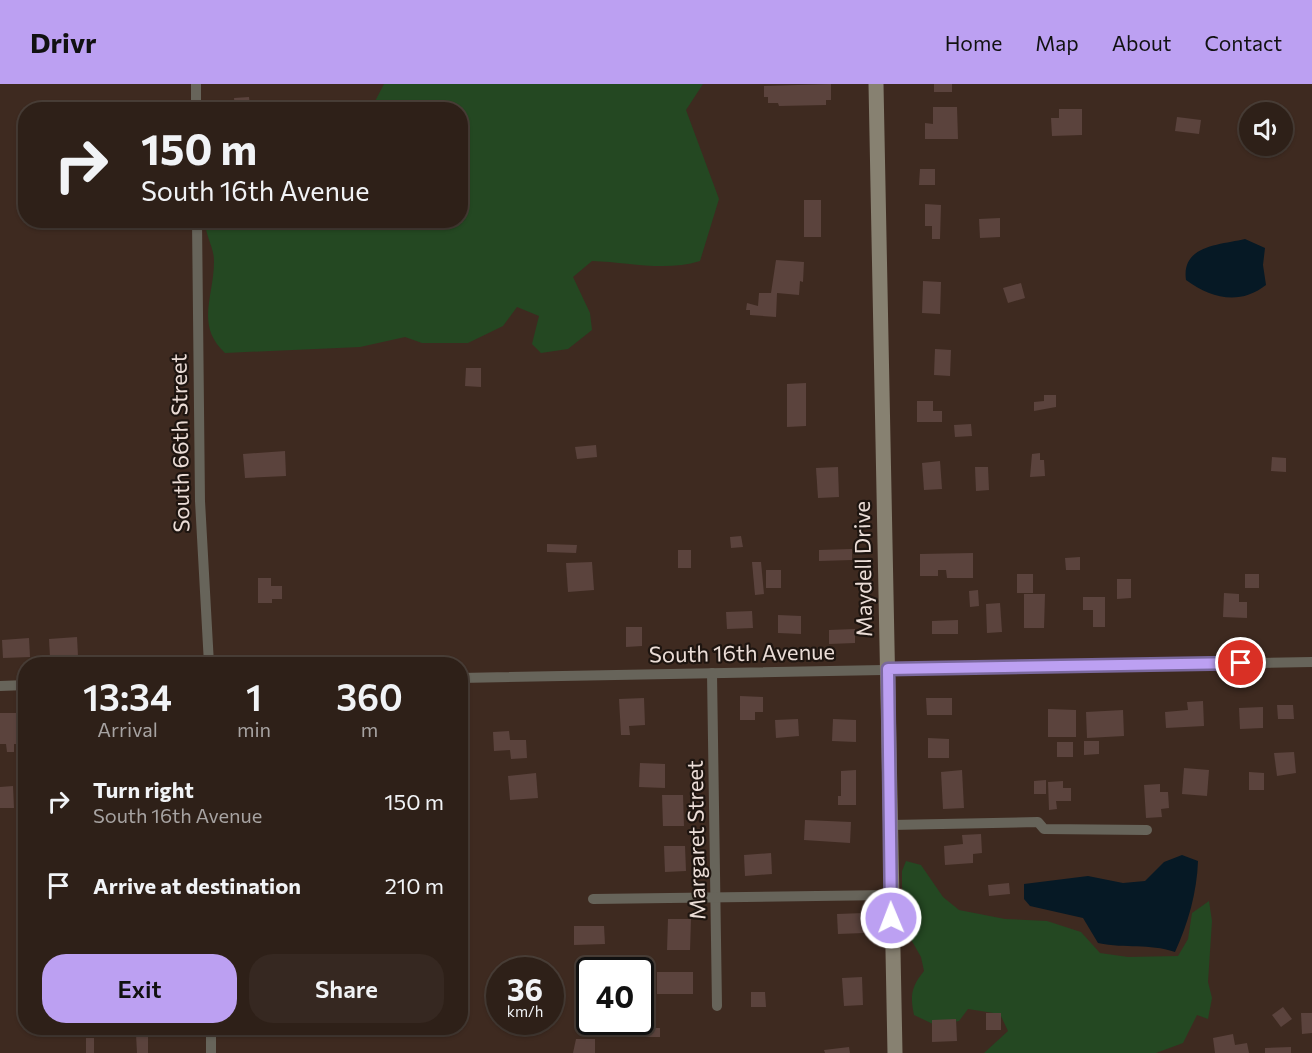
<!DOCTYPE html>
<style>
body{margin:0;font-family:Commissioner,sans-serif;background:#362821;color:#f1f3f6;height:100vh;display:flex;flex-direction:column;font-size:22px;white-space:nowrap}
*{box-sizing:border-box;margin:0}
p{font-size:20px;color:#a7a3a2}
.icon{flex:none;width:33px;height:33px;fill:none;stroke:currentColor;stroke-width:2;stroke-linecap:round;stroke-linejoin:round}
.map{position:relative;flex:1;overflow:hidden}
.drawer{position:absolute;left:18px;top:573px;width:450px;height:378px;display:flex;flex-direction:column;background:#2e2018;border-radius:24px;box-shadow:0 2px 4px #0004,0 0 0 2px #493e37}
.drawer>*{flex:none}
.banner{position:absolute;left:18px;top:18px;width:450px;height:126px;border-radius:24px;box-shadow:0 2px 4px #0004,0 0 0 2px #493e37;background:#2e2018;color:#f1f3f6;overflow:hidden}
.fabs{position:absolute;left:1239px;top:18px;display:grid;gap:12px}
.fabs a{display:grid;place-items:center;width:54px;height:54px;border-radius:50%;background:#2e2018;box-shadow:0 2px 4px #0004,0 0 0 2px #493e37;font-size:30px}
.speed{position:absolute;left:486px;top:873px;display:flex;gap:12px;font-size:30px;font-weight:700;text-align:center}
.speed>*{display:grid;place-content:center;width:78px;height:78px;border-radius:50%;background:#2e2018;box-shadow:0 2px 4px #0004,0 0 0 2px #493e37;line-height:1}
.speed small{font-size:15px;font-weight:400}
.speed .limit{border:3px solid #111;border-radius:9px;background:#fff;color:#111}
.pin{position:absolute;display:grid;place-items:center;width:51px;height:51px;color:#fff;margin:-26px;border:3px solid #fff;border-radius:50%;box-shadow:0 2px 6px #0007}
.me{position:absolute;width:66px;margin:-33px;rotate:359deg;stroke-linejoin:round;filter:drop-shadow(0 0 4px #0008)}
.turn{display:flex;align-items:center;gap:21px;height:126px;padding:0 24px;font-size:27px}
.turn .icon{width:78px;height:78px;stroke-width:2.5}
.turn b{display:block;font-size:42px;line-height:51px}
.eta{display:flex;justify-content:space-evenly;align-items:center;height:102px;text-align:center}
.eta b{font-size:36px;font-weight:600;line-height:42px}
.action{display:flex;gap:12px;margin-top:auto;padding:12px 24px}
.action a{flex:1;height:69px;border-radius:24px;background:#bca0f2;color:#111;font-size:24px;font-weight:600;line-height:69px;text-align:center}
.action a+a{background:#362821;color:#f1f3f6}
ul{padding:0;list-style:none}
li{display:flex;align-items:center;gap:18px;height:84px;padding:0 24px}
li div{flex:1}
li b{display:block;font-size:22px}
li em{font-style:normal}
header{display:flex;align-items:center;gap:36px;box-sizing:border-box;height:84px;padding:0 30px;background:#bca0f2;color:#111}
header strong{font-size:28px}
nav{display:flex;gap:33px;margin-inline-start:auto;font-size:21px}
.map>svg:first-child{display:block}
.green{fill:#244822}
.water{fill:#061925}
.building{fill:#5b433d}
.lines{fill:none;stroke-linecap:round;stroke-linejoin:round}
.street{stroke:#67645a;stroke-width:10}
.secondary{stroke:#878171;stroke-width:15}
.route-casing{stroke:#7a689d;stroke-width:15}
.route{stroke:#bca0f2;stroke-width:10}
.labels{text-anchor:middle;stroke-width:4.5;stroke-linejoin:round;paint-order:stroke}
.street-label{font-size:22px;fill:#ebddd7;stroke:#1e1510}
</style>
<header>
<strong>Drivr</strong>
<nav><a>Home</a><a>Map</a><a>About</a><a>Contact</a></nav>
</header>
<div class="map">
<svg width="1312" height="969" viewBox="0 0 1312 969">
<rect width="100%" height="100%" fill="#3e2a20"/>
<g class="green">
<path d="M384,0H703L686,26L719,115L700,177C665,188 628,178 592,177L573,193L590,229L592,246L568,265L541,269L532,260L539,232L517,223L503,242L468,259H422L405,253L360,263L225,269C195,241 214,213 214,177C214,163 205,151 205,137L460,136V26L371,25Z"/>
<path d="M906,777L921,781L943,813L959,826L1005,835L1047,837L1081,848L1100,869L1128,873L1178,872L1188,855L1192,829L1209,817L1212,837L1208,898L1212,914L1208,935L1197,931L1183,959L1156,969H984L1008,947L1000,930L968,925L959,937L935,941L914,931C910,912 911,903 924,887L921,873L909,852L902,802V787Z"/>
</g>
<g class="water">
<path d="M1245,155L1265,164L1263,181L1266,201C1239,222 1211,214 1186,196C1181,161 1220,161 1245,155Z"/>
<path d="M1182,771L1198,777C1197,808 1188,840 1175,868C1148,859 1127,865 1098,859L1083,834L1030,822L1024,815V800L1088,792L1123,799L1145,797L1164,778Z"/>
</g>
<g class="building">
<polygon points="831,0 831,16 826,16 826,21 779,22 778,19 768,19 768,13 764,13 764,2"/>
<rect x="934" y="0" width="18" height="8"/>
<polygon points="249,13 250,22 257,21 257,26 235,26 234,14"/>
<polygon points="933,23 957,23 958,55 925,55 925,39 933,40"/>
<polygon points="1059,25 1082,25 1082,51 1052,52 1051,34 1059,34"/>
<polygon points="1177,33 1201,36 1199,50 1175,47"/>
<polygon points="920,85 935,85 935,101 919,101"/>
<rect x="804" y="116" width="17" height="37"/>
<polygon points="925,120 941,121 940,155 932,155 932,142 925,142"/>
<polygon points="1000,134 1000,153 980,154 979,135"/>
<polygon points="776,176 804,178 803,198 800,197 799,211 777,209 776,233 750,231 750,226 746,226 747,219 758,222 759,209 771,209"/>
<polygon points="923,197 941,198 940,230 922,229"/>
<polygon points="1021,199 1025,214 1008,219 1003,204"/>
<polygon points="935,265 951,266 950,292 934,291"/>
<polygon points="466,284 481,284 481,303 465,302"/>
<polygon points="806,299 806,342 787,343 787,300"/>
<polygon points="1044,311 1056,311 1056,323 1034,327 1034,318 1044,317"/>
<polygon points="917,317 933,317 933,327 942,327 942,338 917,338"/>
<polygon points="971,340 972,352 955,353 954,341"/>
<polygon points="596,361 597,373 577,375 575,363"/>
<polygon points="285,367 286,392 245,394 243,370"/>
<polygon points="1040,369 1040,376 1044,376 1045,392 1030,393 1032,370"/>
<polygon points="1272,373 1286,374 1286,388 1271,387"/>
<polygon points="940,377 942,405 924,406 922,379"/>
<polygon points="838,383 839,413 818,414 816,384"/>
<polygon points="975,383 988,383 989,406 976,407"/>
<polygon points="741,452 743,463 731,464 730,453"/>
<polygon points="547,460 577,461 576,469 547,468"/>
<polygon points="852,465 852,476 819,477 819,466"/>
<rect x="678" y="466" width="13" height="18"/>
<polygon points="973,469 973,494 947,494 946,486 938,486 938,492 920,492 920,470"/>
<polygon points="1080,473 1080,486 1066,486 1065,474"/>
<polygon points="592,478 594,506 568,508 566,479"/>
<polygon points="752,478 761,478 764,510 755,511"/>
<rect x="766" y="486" width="15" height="18"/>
<rect x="1017" y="490" width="16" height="19"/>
<rect x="1245" y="490" width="14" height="14"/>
<polygon points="258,494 271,494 271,502 282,502 282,515 272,515 272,519 258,519"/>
<polygon points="1117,495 1131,495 1131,514 1117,515"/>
<polygon points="978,506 979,522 970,523 969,507"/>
<polygon points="1224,509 1239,510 1239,518 1247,518 1247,534 1223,533"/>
<polygon points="1024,510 1045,510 1044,544 1024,544"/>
<polygon points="1083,513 1105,513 1105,543 1093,543 1093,526 1083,526"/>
<polygon points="1000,519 1002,548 987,549 986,520"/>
<polygon points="752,527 753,544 727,545 726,528"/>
<polygon points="778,531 801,532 801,550 778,549"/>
<polygon points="958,536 958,550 932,550 932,537"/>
<polygon points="626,543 642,543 642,562 626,563"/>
<polygon points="855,545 855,559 829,560 829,546"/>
<polygon points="77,553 78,572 50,573 49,555"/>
<polygon points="29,554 30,573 3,574 2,556"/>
<polygon points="740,612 763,613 763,628 755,628 755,636 740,636"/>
<polygon points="644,614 645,641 629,642 630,651 621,651 619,615"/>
<polygon points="926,614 952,614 952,631 927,631"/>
<polygon points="1203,617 1204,642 1166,644 1165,628 1188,626 1187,618"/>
<polygon points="1277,621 1293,621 1294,635 1278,635"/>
<polygon points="1263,623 1263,644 1240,645 1239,624"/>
<polygon points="1048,625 1076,626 1076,653 1048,653"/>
<polygon points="1123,626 1124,652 1087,654 1086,628"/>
<polygon points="0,629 21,629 22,660 14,660 14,668 7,668 6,660 0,660"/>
<polygon points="798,635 799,652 776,654 775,636"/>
<polygon points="833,635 856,636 856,658 832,657"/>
<polygon points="509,647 510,656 526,656 527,674 511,675 510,666 494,667 493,648"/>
<polygon points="928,654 949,655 949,674 928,674"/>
<polygon points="1084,657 1099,657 1099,670 1084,671"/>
<rect x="1057" y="658" width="16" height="15"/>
<polygon points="1294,668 1296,689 1277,692 1274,669"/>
<polygon points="640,679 665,680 665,704 639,703"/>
<polygon points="1184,684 1209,686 1207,712 1182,710"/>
<polygon points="856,686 856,721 838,721 838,712 841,712 841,687"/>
<polygon points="962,686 964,724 943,725 941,688"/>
<polygon points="1249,688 1264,689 1264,706 1249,706"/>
<polygon points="536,689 538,714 510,716 508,692"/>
<polygon points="1046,696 1046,710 1034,710 1034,697"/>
<polygon points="1063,697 1063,704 1071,704 1071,717 1056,717 1057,725 1049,726 1048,698"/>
<rect x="18" y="700" width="8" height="24"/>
<polygon points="1160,700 1160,708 1168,708 1169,724 1161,725 1162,733 1146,734 1144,701"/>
<polygon points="13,702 14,724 0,724 0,703"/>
<polygon points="662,711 683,711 684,742 663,742"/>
<polygon points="805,736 851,738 850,759 804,756"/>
<polygon points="981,750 982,769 973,770 973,779 945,781 944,762 963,760 962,751"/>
<polygon points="664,762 685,762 686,787 665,788"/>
<polygon points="771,769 772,790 745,792 744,771"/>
<polygon points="1009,799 1010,810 989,812 988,801"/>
<polygon points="864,829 864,849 838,850 837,830"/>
<polygon points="668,835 691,835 690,866 667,866"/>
<polygon points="574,842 604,842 605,860 574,861"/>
<rect x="657" y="888" width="36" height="22"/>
<polygon points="862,893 863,921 844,922 842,894"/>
<polygon points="751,908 765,908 766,923 751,923"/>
<polygon points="1283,923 1292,935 1281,943 1272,931"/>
<polygon points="640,926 654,926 654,944 660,944 660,953 639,953"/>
<rect x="986" y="929" width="15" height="17"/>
<polygon points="1301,929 1312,929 1312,949 1302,950"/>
<polygon points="956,935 957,957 932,958 932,936"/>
<polygon points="136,950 148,950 148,969 137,969"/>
<polygon points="1233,950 1235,961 1247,959 1249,969 1215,969 1213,954"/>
<rect x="86" y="954" width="8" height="15"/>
<polygon points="576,955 595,955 595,969 573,969"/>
<polygon points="849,963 850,969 825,969 824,966"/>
<polygon points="1291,963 1291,969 1265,969 1265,964"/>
</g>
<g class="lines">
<g class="street">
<polyline points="196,0 196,26"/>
<polyline points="197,136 200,417 209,580"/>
<polyline points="712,589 717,922"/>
<polyline points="460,594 1312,578"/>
<polyline points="0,602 26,601"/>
<polyline points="891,741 1038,738 1044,745 1147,746"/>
<polyline points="593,815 890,811"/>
<polyline points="211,944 211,969"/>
</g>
<polyline class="secondary" points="876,0 895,969"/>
</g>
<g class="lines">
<defs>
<polyline id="route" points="891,834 888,585 1241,579"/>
</defs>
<use href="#route" class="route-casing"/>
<use href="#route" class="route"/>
</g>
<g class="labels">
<g class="street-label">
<text transform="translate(180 359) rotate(-91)" y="8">South 66th Street</text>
<text transform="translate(863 485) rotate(-91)" y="8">Maydell Drive</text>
<text transform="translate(742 569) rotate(-1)" y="8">South 16th Avenue</text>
<text transform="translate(696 756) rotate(-91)" y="8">Margaret Street</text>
</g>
</g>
</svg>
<div class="fabs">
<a><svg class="icon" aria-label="sound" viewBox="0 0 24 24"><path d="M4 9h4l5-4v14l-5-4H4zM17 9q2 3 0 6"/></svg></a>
</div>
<div class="speed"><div>36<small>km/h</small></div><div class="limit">40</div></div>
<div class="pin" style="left:1241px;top:579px;background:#d93025"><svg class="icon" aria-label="arrive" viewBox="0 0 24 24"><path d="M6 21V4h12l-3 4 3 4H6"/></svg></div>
<svg class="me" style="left:891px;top:834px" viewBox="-20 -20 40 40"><circle r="17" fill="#bca0f2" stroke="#fff" stroke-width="3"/><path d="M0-11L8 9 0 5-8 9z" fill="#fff"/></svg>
<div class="banner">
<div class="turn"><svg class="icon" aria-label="right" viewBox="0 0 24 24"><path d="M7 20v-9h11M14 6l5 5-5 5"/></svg><div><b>150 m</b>South 16th Avenue</div></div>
</div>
<section class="drawer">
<div class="eta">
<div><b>13:34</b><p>Arrival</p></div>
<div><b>1</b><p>min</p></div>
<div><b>360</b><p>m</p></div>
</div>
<ul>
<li><svg class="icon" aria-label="right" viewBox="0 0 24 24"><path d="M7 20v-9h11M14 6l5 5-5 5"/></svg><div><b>Turn right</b><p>South 16th Avenue</p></div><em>150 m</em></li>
<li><svg class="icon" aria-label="arrive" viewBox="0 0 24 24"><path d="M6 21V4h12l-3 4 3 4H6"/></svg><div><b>Arrive at destination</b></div><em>210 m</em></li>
</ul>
<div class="action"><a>Exit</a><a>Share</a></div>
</section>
</div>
